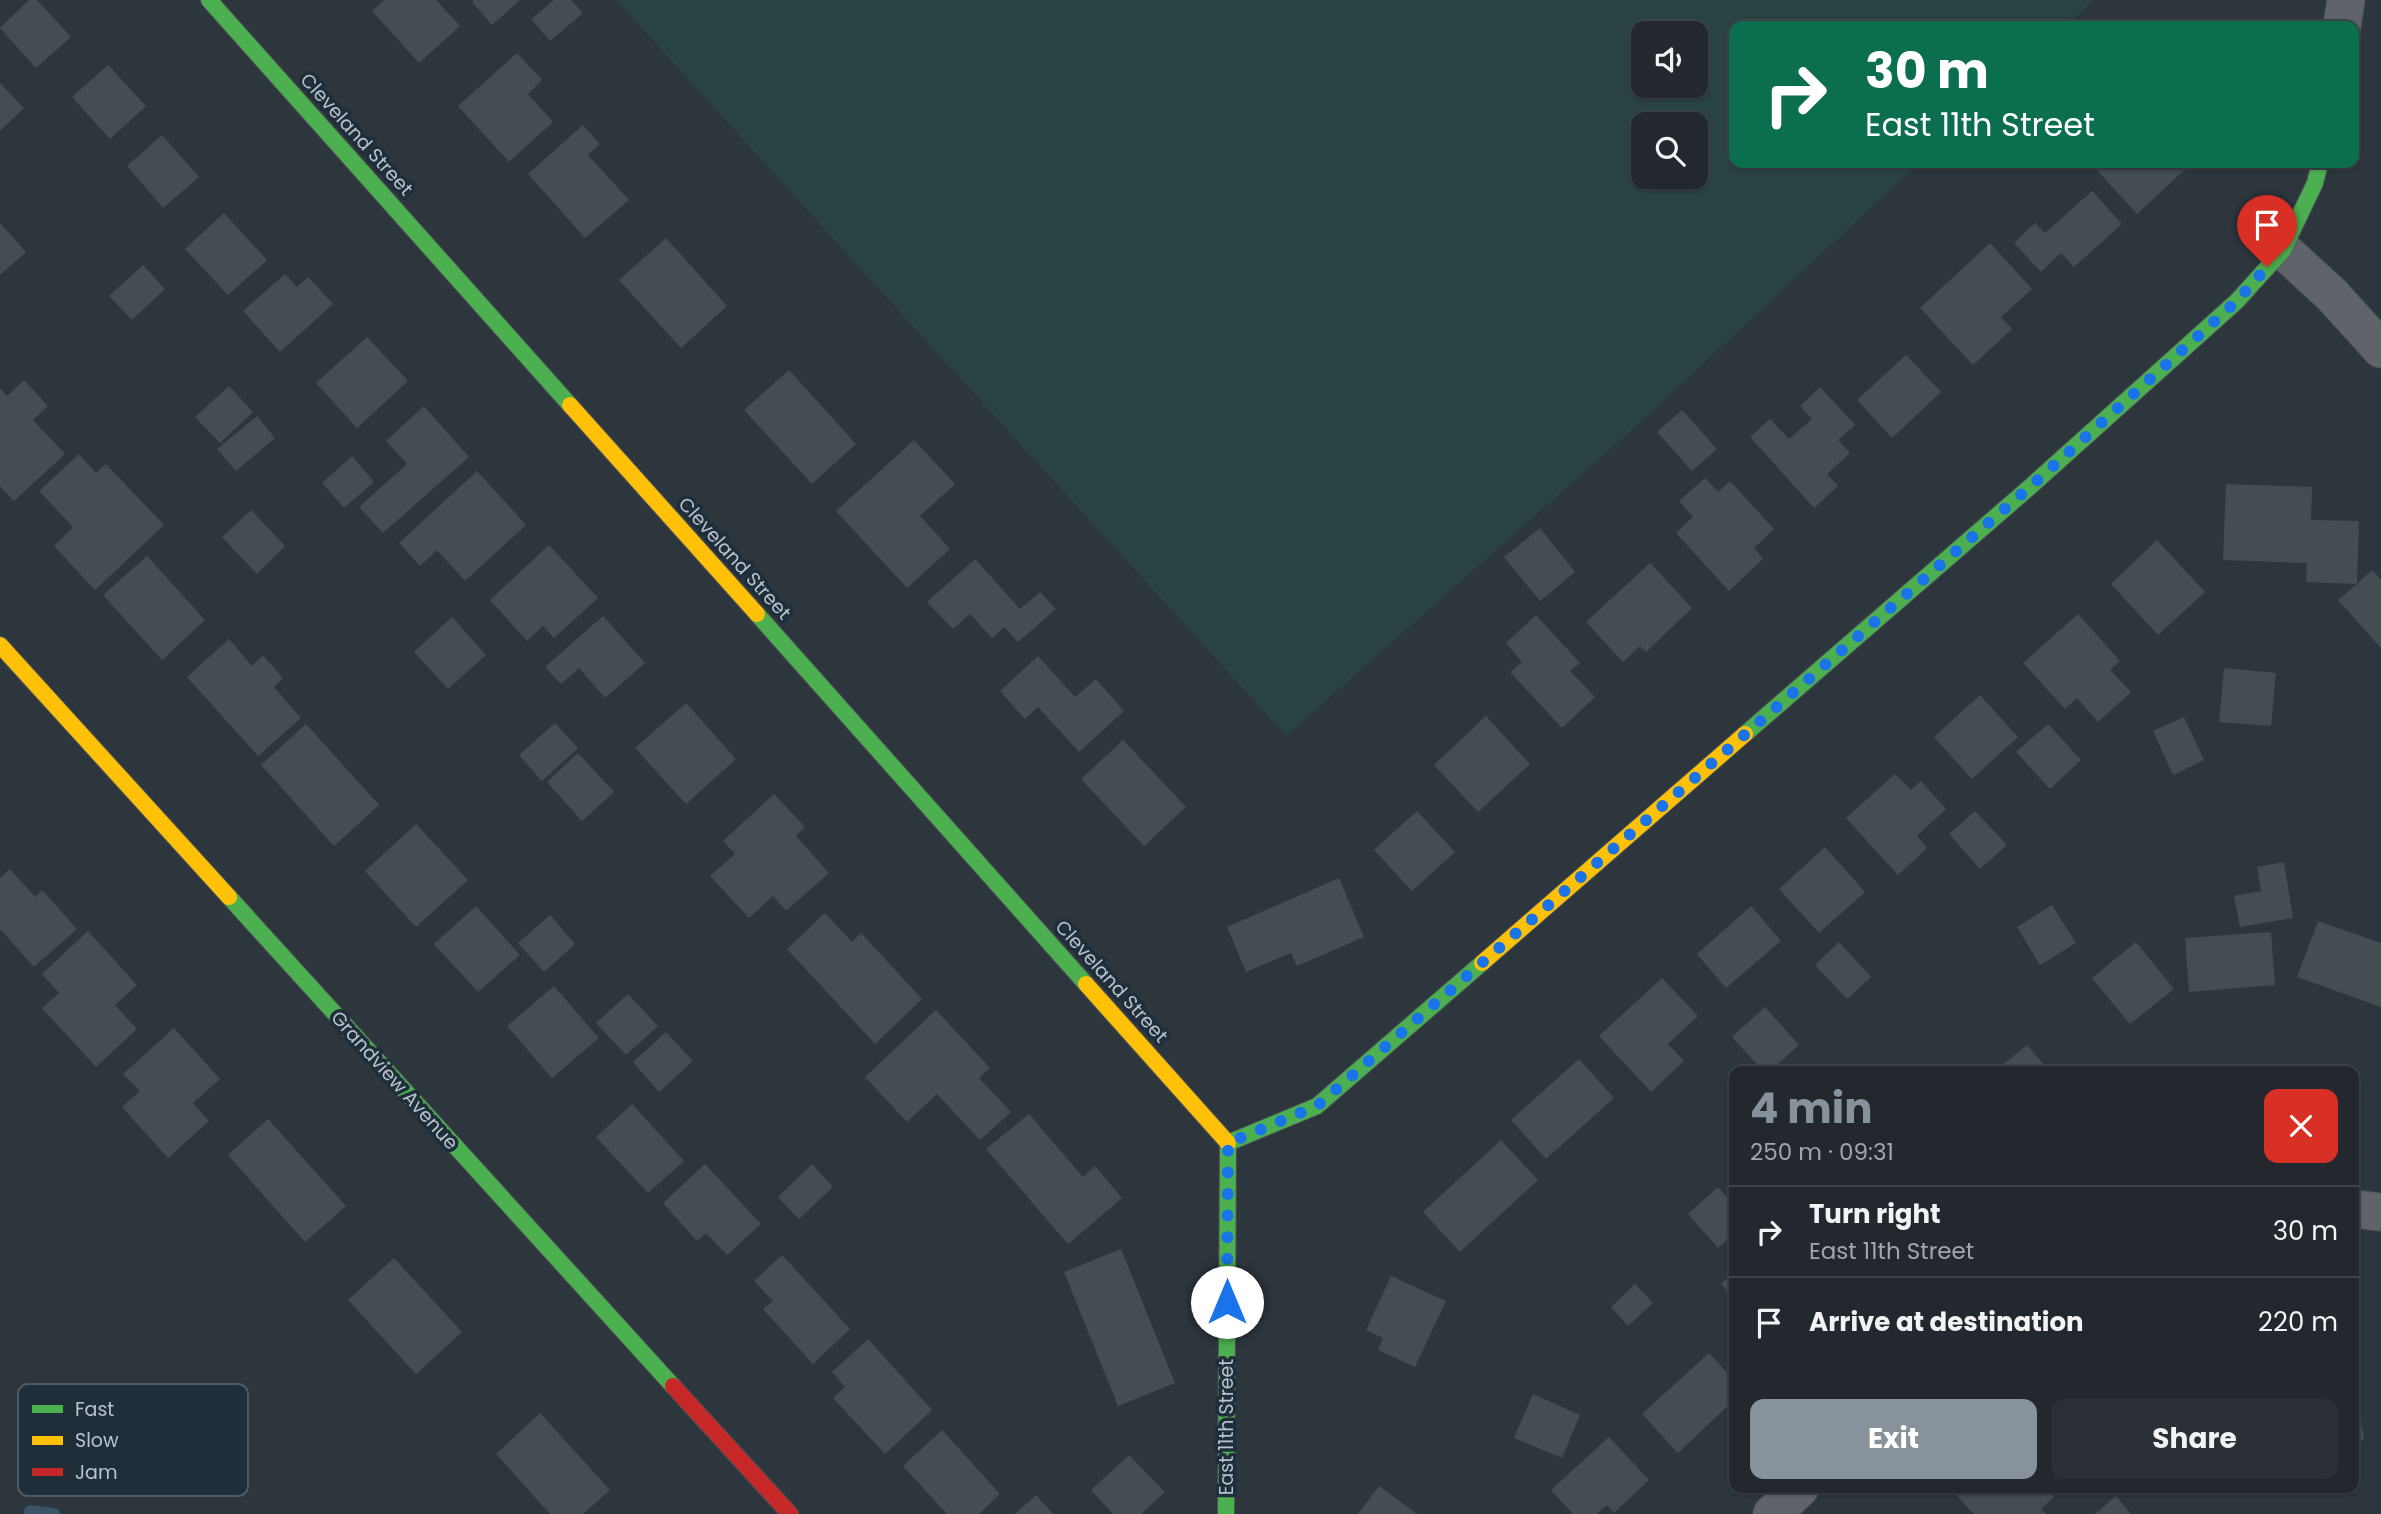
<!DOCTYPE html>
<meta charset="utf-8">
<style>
body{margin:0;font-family:Poppins,sans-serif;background:#2a3036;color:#f1f3f6;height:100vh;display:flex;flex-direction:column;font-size:26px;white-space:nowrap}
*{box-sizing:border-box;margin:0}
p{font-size:23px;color:#a2a6aa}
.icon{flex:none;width:38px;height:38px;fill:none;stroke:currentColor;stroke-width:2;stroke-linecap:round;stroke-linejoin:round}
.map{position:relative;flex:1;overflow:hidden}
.drawer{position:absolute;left:1729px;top:1066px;width:630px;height:427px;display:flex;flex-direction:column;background:#22282e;border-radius:14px;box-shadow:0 2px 5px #0004,0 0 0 2px #3f444a}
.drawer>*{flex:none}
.banner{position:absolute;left:1729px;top:21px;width:630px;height:147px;border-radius:14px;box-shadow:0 2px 5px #0004,0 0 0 2px #3f444a;background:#0b6e4f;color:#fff;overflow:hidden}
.controls{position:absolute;left:1631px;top:21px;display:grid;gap:14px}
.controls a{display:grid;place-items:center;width:77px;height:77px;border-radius:14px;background:#22282e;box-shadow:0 2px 5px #0004,0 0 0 2px #3f444a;font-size:35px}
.pin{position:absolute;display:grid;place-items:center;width:60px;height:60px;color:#fff;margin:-72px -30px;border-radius:50% 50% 50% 0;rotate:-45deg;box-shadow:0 0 7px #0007}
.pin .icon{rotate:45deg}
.me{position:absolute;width:77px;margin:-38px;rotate:0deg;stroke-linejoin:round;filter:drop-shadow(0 0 5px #0008)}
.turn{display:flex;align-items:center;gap:24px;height:147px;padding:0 21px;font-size:32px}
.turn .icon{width:91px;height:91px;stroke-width:2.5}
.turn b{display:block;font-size:49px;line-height:60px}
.round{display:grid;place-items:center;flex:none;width:74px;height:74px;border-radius:14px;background:#2a3036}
.summary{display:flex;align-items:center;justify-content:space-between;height:119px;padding:0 21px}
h1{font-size:42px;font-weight:700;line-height:52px;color:#87929b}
.cta{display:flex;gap:14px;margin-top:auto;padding:14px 21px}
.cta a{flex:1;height:80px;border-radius:14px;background:#87929b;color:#fff;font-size:28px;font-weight:700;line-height:80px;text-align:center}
.cta a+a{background:#2a3036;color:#f1f3f6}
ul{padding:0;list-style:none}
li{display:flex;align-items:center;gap:21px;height:91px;padding:0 21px;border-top:2px solid #3f444a}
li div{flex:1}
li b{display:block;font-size:26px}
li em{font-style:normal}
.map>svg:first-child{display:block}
.green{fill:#294343;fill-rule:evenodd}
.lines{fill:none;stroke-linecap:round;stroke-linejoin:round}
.stream{stroke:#395367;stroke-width:12}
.building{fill:#454d53}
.street-casing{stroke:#4c5257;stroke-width:39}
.fast-casing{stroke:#4c5257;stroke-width:18}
.slow-casing{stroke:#4c5257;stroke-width:18}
.jam-casing{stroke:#4c5257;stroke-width:18}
.street{stroke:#5e646a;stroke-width:37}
.fast{stroke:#4caf50;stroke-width:16}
.slow{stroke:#ffc107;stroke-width:16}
.jam{stroke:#c62828;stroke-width:16}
.route{stroke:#1a73e8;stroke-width:12;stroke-dasharray:0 21.6}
.labels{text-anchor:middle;stroke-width:7;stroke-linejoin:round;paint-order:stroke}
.street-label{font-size:19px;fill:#b8c3cd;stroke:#1f2e39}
.key{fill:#1f2e39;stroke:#4d5b65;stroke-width:2}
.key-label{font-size:19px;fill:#b8c3cd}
</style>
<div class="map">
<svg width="2381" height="1514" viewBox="0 0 2381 1514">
<rect width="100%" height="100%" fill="#2d363d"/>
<path class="green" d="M616,0H2094L2066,26H1734V163H1919L1634,428L1286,736ZM1643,33H1696V86H1643ZM1643,124H1696V177H1643Z"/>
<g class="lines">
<polyline class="stream" points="30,1514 30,1511 54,1514"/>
</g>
<g class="building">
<polygon points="29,0 37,0 71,37 36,68 0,28"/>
<polygon points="384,0 436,0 460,26 419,63 372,11"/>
<polygon points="474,0 520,0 492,25 472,2"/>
<polygon points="554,0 571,0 583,13 550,41 531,19"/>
<polygon points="517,53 542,80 528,94 553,122 509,162 458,106"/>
<polygon points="108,65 146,106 110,139 72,97"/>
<polygon points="0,83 24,108 0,131"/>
<polygon points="583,125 600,144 588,155 629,200 585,238 528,174"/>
<polygon points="162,135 199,177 163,208 127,166"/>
<polygon points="2099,163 2192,163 2137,214 2094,167"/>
<polygon points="2092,191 2122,224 2074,267 2061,253 2041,272 2014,243 2035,223 2045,233"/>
<polygon points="224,213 267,260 228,295 185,249"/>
<polygon points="0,223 26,252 0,275"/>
<polygon points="666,238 727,306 681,348 619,280"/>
<polygon points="1990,243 2032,289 2001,317 2012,329 1973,365 1920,308"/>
<polygon points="143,265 165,289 132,320 109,296"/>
<polygon points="285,274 297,287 308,277 333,304 280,352 243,311"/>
<polygon points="367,337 408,381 357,428 316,383"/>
<polygon points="1906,355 1941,392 1892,438 1857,400"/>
<polygon points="789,370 856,444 812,484 744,410"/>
<polygon points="24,380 48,406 33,420 65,454 14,501 0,486 0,388 7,396"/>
<polygon points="229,386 253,412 220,443 195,417"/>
<polygon points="1820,387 1855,425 1838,440 1850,453 1827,474 1838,486 1814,508 1750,437 1770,419 1789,439 1812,419 1800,406"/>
<polygon points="424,406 469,457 383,533 359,507 407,464 386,441"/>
<polygon points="1682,410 1717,449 1692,471 1657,432"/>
<polygon points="257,416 275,438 236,471 217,449"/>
<polygon points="914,440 955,484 920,516 950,549 907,588 836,511"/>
<polygon points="79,454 96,473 106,464 164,525 95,590 54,546 73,527 39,491"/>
<polygon points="352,456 374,482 344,508 322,483"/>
<polygon points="477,471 526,525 465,581 437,550 420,566 399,543"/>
<polygon points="1705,478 1718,492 1730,481 1774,529 1754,548 1763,559 1729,591 1676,533 1693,517 1679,501"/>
<polygon points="2226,484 2312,487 2311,520 2359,521 2357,584 2372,570 2381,580 2381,648 2338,600 2357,584 2306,582 2307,563 2223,560"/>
<polygon points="251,510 285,546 257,574 222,537"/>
<polygon points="1540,528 1575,572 1540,601 1504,557"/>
<polygon points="2157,540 2205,592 2158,635 2111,584"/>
<polygon points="549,545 598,598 554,638 543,626 527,641 490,600"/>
<polygon points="147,556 205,620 162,660 103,595"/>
<polygon points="975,559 1020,609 1040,592 1056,609 1018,642 1004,627 992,638 970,614 953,629 927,602"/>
<polygon points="1650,563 1692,608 1646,652 1640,646 1623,662 1586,622"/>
<polygon points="2078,614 2120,661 2110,670 2131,692 2098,722 2077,698 2065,709 2023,663"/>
<polygon points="1536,615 1580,663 1570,671 1595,697 1562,728 1510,672 1522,662 1506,643"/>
<polygon points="603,616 645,663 605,698 579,668 561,684 545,667"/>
<polygon points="452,617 486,655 448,689 414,652"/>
<polygon points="229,639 252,666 263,655 283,678 274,687 301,718 258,756 187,677"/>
<polygon points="1038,656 1075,697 1096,679 1124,711 1079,752 1038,707 1025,719 1000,691"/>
<polygon points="2224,668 2276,673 2271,726 2219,722"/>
<polygon points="1980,695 2018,737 1972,779 1934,737"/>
<polygon points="686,703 736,759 686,804 635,748"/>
<polygon points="1486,716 1530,764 1478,812 1434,765"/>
<polygon points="2184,717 2204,760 2173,775 2153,731"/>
<polygon points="555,723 578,748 542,781 519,755"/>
<polygon points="306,724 379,805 334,846 261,765"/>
<polygon points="2048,724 2081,760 2050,789 2016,752"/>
<polygon points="1123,740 1186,807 1144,846 1081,779"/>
<polygon points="578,753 614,792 582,821 547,782"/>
<polygon points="1895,774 1911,790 1921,781 1946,809 1917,836 1927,848 1898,875 1846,818"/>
<polygon points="774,794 805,827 796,836 829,873 786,911 773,896 749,918 710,876 735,854 723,841"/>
<polygon points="1417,811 1455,852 1412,891 1374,850"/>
<polygon points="1975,811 2007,845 1980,869 1949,834"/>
<polygon points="416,824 468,880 416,927 365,871"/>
<polygon points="1825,847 1865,892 1819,933 1779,889"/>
<polygon points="2284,862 2293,918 2240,927 2234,896 2261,891 2257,867"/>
<polygon points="10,869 35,897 42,890 77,929 34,967 0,929 0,878"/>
<polygon points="1339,878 1364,937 1297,966 1291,953 1246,972 1227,927"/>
<polygon points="2052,905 2076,943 2040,965 2017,927"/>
<polygon points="476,906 520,955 478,992 434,944"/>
<polygon points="1751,906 1781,941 1726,988 1697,954"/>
<polygon points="825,913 852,942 861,933 922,999 875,1044 787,949"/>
<polygon points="550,915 575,944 544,972 518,943"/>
<polygon points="2318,921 2381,943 2381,1007 2297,977"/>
<polygon points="88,931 137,985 115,1005 137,1029 96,1067 42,1008 59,993 42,974"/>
<polygon points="2271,932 2275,985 2189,992 2185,938"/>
<polygon points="1839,942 1871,977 1847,999 1815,965"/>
<polygon points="2136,942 2174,989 2130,1024 2092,978"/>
<polygon points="1662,978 1698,1016 1668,1044 1684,1061 1651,1092 1599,1036"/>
<polygon points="554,986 599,1038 552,1078 507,1026"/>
<polygon points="628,994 658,1026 626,1055 596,1023"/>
<polygon points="1765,1007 1799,1045 1770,1071 1763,1071 1732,1037"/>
<polygon points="936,1010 990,1068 979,1078 1011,1112 980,1140 937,1094 907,1122 865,1077"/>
<polygon points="174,1028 220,1079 193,1103 209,1121 168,1158 122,1107 140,1091 123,1074"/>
<polygon points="666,1032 693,1061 659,1092 633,1062"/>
<polygon points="2027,1045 2049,1071 1995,1071"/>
<polygon points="1579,1059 1614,1098 1546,1159 1511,1120"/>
<polygon points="632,1104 684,1161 648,1193 596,1137"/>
<polygon points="1029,1114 1083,1177 1095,1166 1122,1198 1068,1244 986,1149"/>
<polygon points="268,1119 346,1206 305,1242 228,1155"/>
<polygon points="1501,1140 1538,1180 1460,1252 1423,1212"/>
<polygon points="705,1164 761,1224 727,1255 706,1233 697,1241 663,1203"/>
<polygon points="812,1164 833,1187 799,1219 778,1197"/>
<polygon points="1718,1187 1734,1205 1734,1233 1718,1248 1688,1214"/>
<polygon points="1121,1249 1175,1383 1118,1406 1064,1272"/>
<polygon points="782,1255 850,1329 813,1364 763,1309 773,1301 754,1281"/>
<polygon points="394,1258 462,1332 416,1374 348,1300"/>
<polygon points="1734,1272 1734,1299 1721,1284"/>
<polygon points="1391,1276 1446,1301 1415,1367 1378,1350 1383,1338 1366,1330"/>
<polygon points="1635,1284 1653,1303 1628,1326 1611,1307"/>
<polygon points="868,1339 932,1410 885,1454 833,1398 845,1387 832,1372"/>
<polygon points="1709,1353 1734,1380 1734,1400 1678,1453 1642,1414"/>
<polygon points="2354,1370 2364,1440 2354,1441"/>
<polygon points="1533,1394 1580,1415 1562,1458 1514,1438"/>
<polygon points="540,1413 610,1490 583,1514 550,1514 496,1454"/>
<polygon points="942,1430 1000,1494 979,1514 947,1514 903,1466"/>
<polygon points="1609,1437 1649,1480 1614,1513 1607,1505 1596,1514 1573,1514 1551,1490"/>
<polygon points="1129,1455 1165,1492 1141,1514 1113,1514 1091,1490"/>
<polygon points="1379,1486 1417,1514 1358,1514"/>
<polygon points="1967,1488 2045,1488 2054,1497 2041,1509 2046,1514 1974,1514 1957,1496"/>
<polygon points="1036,1495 1053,1514 1015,1514"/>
<polygon points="2116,1496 2131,1514 2095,1514"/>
</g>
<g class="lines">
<defs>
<g id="street">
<polyline points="2342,26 2346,0"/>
<polyline points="2283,250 2332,295 2381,349"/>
<polyline points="2354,1209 2381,1212"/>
<polyline points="1772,1514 1800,1488"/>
</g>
<g id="fast">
<polyline points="209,0 570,405"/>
<polyline points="757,614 1086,984"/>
<polyline points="1745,734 2031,486 2237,301 2283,250 2315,183 2320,163"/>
<polyline points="229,897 673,1386"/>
<polyline points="1226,1514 1228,1143 1317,1106 1482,963"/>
</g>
<g id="slow">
<polyline points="570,405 757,614"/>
<polyline points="0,645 229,897"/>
<polyline points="1482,963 1745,734"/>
<polyline points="1086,984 1228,1143"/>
</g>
<polyline id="jam" points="673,1386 790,1514"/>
</defs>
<use href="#street" class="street-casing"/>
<use href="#fast" class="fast-casing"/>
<use href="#slow" class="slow-casing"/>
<use href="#jam" class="jam-casing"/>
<use href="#street" class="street"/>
<use href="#fast" class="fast"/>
<use href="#slow" class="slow"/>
<use href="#jam" class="jam"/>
</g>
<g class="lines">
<polyline class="route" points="1227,1302 1228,1143 1317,1106 2031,486 2237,301 2267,267"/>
</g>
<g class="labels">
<g class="street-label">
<text transform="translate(357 134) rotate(48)" y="7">Cleveland Street</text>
<text transform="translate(735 558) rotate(48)" y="7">Cleveland Street</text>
<text transform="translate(1112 981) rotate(48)" y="7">Cleveland Street</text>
<text transform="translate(395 1080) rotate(48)" y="7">Grandview Avenue</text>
<text transform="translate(1226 1427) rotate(-90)" y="7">East 11th Street</text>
</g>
</g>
<rect x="18" y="1384" width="230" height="112" rx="10" class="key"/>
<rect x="32" y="1405" width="31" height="8" fill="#4caf50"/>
<rect x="32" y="1436" width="31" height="9" fill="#ffc107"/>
<rect x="32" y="1468" width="31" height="8" fill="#c62828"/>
<g class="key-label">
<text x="75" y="1416">Fast</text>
<text x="75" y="1447">Slow</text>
<text x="75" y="1479">Jam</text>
</g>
</svg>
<div class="controls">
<a><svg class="icon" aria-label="sound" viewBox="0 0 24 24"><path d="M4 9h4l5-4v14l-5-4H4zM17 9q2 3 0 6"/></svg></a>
<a><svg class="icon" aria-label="search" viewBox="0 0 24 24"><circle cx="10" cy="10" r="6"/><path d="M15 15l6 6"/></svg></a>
</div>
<div class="pin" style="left:2267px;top:267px;background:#d93025"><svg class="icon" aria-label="arrive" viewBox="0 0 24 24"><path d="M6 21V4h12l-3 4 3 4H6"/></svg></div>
<svg class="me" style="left:1227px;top:1302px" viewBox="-20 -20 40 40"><circle r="19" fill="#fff"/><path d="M0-13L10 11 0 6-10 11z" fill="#1a73e8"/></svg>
<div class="banner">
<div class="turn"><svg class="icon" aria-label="right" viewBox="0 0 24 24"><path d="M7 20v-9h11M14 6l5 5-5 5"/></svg><div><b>30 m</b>East 11th Street</div></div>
</div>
<section class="drawer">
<div class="summary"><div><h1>4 min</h1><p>250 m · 09:31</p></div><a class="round" style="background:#d93025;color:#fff"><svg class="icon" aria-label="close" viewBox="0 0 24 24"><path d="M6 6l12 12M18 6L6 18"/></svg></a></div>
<ul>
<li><svg class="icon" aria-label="right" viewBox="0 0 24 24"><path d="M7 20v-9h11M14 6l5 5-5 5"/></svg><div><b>Turn right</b><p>East 11th Street</p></div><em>30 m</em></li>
<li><svg class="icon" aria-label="arrive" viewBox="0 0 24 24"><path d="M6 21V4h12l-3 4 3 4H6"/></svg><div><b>Arrive at destination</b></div><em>220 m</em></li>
</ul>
<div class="cta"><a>Exit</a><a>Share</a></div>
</section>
</div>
